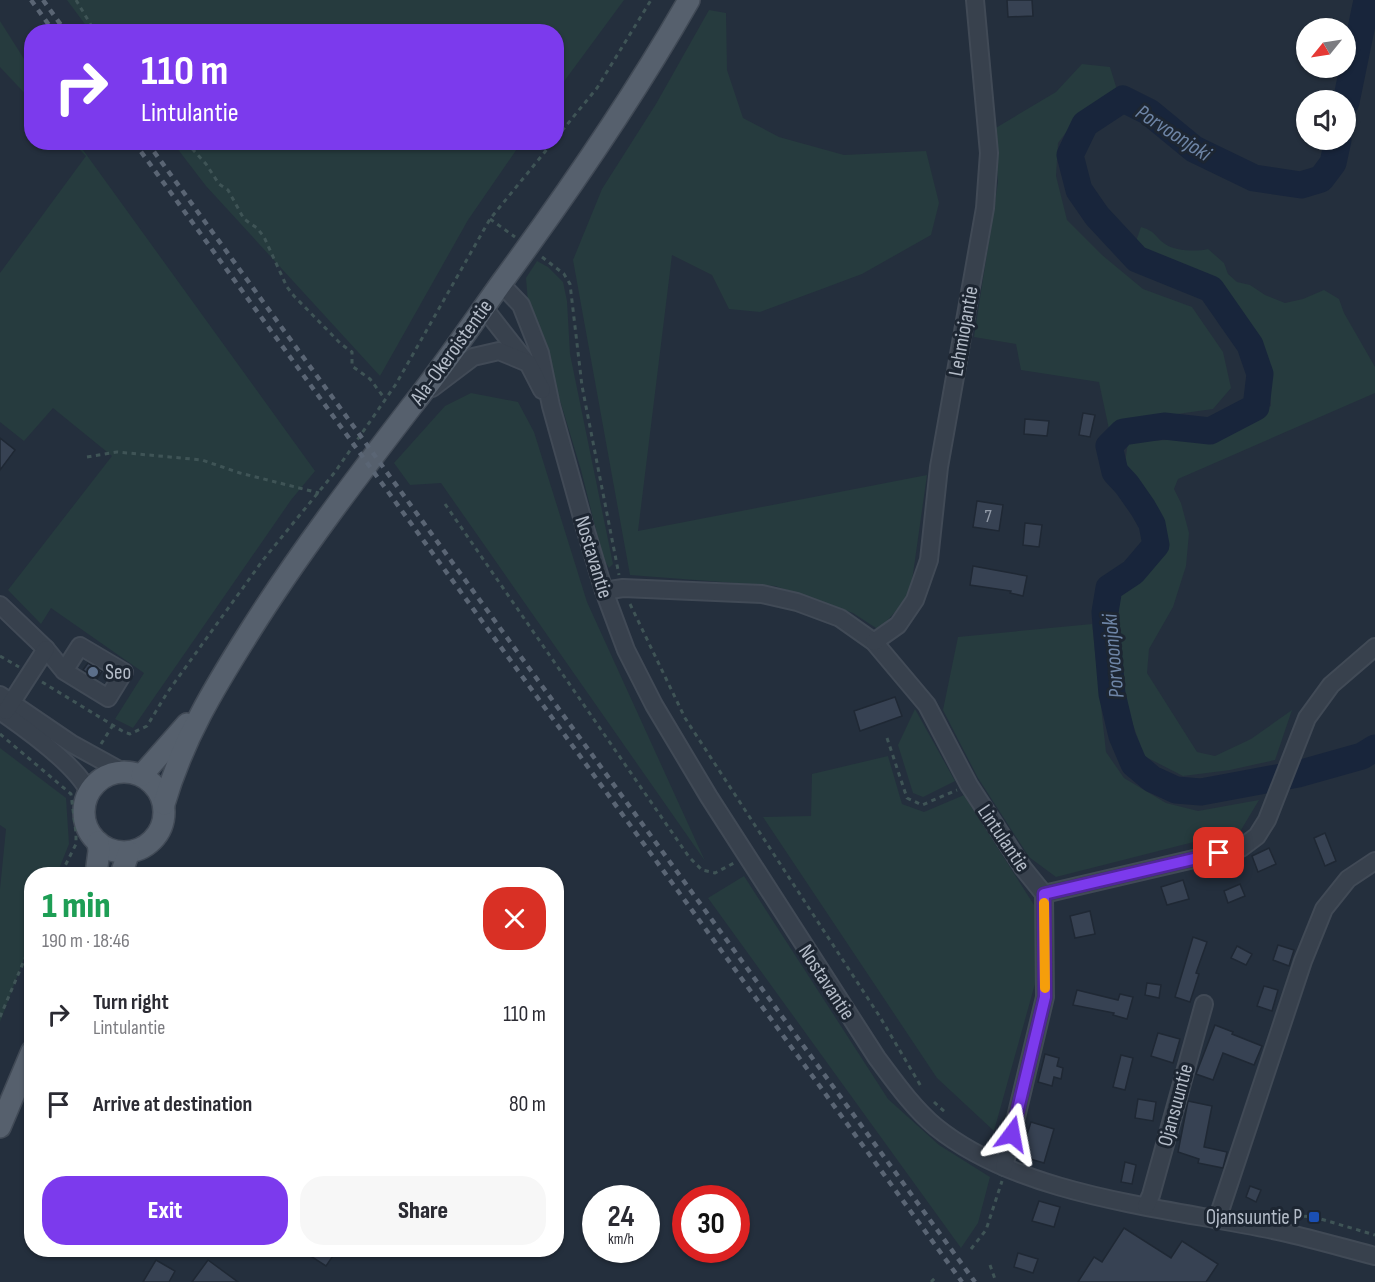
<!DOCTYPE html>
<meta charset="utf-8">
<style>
body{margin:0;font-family:"Sofia Sans Condensed",sans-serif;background:#f7f7f7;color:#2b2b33;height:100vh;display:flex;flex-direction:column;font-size:22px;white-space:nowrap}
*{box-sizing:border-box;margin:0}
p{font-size:20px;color:#7c7c81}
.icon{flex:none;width:33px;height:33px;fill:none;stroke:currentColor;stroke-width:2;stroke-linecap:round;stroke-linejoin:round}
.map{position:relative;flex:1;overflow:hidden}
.side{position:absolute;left:24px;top:867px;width:540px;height:390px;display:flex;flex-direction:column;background:#fff;border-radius:24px;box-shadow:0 2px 4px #0004}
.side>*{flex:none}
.hud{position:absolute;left:24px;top:24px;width:540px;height:126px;border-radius:24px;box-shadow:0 2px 4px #0004;background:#7c3aed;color:#fff;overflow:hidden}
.needle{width:39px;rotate:240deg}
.controls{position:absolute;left:1296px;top:18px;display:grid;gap:12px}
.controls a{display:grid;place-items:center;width:60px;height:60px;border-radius:50%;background:#fff;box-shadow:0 2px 4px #0004;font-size:30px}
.speed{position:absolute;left:582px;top:1185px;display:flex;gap:12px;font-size:30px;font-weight:700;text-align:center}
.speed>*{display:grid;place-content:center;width:78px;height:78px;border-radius:50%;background:#fff;box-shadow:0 2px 4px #0004;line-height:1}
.speed small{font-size:15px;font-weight:400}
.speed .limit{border:9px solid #d22;background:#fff;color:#111}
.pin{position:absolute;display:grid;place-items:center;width:51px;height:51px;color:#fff;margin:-26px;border-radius:12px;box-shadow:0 3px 9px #0006}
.me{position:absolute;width:66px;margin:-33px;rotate:13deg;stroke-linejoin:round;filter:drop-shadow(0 0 4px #0008)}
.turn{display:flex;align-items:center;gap:21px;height:126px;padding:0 18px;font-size:27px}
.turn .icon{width:78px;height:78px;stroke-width:2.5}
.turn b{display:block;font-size:42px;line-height:51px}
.round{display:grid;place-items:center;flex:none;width:63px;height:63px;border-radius:24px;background:#f7f7f7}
.summary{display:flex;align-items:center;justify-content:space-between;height:102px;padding:0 18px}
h1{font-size:36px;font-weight:800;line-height:45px;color:#1e9e55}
.primary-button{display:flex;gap:12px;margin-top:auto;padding:12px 18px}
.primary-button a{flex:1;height:69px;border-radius:24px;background:#7c3aed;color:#fff;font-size:24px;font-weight:800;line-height:69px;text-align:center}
.primary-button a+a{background:#f7f7f7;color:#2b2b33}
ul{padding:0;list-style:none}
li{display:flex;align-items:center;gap:18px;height:90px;padding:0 18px}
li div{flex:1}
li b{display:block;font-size:22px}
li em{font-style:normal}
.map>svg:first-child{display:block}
.green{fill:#263b3e}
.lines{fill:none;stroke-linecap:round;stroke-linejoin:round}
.river{stroke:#18253b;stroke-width:27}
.building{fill:#374253;stroke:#1f2834;stroke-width:1.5}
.minor-casing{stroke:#414a56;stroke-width:20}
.major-casing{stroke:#414a56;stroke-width:24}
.path{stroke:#3f5456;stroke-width:3;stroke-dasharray:4.5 4.5;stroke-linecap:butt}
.minor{stroke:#38414d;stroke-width:16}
.major{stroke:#56606d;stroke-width:21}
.rail{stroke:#5a6574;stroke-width:4.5;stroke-dasharray:6 6;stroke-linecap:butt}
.route-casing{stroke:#51269a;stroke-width:15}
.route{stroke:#7c3aed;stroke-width:10}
.slow{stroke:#f59e0b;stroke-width:10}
.service-dot{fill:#5c6f8a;stroke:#1d2632;stroke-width:2}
.transit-dot{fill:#1a4fb4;stroke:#1d2632;stroke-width:2}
.labels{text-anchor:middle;stroke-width:6;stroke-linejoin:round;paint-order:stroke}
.number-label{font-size:18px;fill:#939ca9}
.street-label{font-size:21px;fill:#b4bcc8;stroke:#1d2632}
.poi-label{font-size:21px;fill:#b4bcc8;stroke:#1d2632;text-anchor:start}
.water-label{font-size:22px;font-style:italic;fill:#6e85a6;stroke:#1d2632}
</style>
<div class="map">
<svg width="1375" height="1282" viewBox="0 0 1375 1282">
<rect width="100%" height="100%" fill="#242f3d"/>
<g class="green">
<polygon points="67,0 624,0 557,91 556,32 90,31"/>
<polygon points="709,10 726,13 727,70 743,118 779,137 844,155 926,151 939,203 931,235 862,274 760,312 729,309 712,275 672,255 638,531 927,475 910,595 879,630 853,613 775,586 630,575 573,260 602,189 656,104"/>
<polygon points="0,21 31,70 31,100 0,67"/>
<polygon points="1082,64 1110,67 1117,90 1077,118 1058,143 1056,176 1067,220 1102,255 1143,289 1192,307 1223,352 1231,388 1213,409 1134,420 1109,429 1099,382 1021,370 1016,344 974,337 998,182 994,129 1056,92"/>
<polygon points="73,143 78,143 315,471 291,500 133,728 115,719 144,673 51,608 41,624 8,590 112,456 53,408 24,441 0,422 0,273 86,156"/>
<polygon points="173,143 521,143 468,220 380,376 206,186"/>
<path d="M1141,227C1157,232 1154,236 1165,244C1174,251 1197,252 1208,249L1224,263L1228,274L1237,282L1250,285L1265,295L1285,303L1303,299L1324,290L1339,299L1344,313L1375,367V393L1178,479L1174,489L1181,503L1189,533L1186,566L1173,607L1149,649L1147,673L1197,752L1215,756L1251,739L1292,710L1275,760L1230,770L1183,776L1144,756L1122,693L1117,610L1120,595L1137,585L1165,548L1162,518L1124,470L1128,442L1206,438L1271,406L1270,382L1255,334L1219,287L1134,247Z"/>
<polygon points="537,261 548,267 563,282 567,301 570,354 613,564 609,568 603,558 581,470 546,354 528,303 526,278"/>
<polygon points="471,393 518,402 534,432 587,602 705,861 441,483 410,485 394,463 445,406"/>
<polygon points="1092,624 1106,752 1124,778 1166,803 1198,811 1259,800 1241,830 1056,877 1029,857 978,778 943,710 958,637"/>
<polygon points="915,709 955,781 923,797 913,793 898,745"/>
<polygon points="0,748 66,798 69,844 57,874 32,874 31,940 0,1022 0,889 6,829 0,825"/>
<polygon points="888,756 902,804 924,812 964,795 1034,905 1038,973 994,1131 937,1078 763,817 811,816 812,774"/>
<polygon points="744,876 888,1099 939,1145 990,1177 978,1223 961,1248 708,898"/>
</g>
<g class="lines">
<g class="river">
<polyline points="1346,102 1367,0"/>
<polyline points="1338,140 1333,163 1321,179 1301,185 1254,178 1194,149 1149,112 1123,99 1085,124 1070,155 1079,190 1097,216 1137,259 1211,289 1250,345 1260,374 1256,407 1210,431 1164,426 1123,432 1109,446 1115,472 1127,485 1143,508 1152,524 1156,545 1133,572 1109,588 1105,612 1112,694 1122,736 1134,764 1152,779 1176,790 1201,792 1298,774 1362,756 1375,748"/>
</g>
</g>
<g class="building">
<polygon points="1007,0 1032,0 1033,16 1008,17"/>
<polygon points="1083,413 1095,415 1090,437 1079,435"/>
<polygon points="1025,419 1049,421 1047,436 1024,434"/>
<polygon points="0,438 15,450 0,470"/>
<polygon points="977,501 1003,505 999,531 973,527"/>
<polygon points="1025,523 1042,525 1039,547 1023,545"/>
<polygon points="973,566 1027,576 1023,596 1010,593 1011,591 970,585"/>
<polygon points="88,663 102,671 97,679 83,670"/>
<polygon points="895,697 902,716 860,731 854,711"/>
<polygon points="1325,833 1336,861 1325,866 1314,838"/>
<polygon points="1269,848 1276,864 1258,872 1252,856"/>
<polygon points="1183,880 1189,899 1167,905 1161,887"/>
<polygon points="1240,884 1245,896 1228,903 1224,891"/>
<polygon points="1090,911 1095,934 1075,938 1070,916"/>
<polygon points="1193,937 1207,942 1196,973 1199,974 1190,1002 1175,997"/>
<polygon points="1278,945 1294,950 1289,966 1273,960"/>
<polygon points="1237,946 1252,954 1246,965 1231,958"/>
<polygon points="1147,983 1161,985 1159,998 1145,995"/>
<polygon points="1264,986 1278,990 1272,1011 1257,1006"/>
<polygon points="1077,990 1118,1000 1120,994 1133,997 1127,1019 1113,1015 1114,1013 1073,1005"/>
<polygon points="1215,1025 1233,1032 1232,1034 1262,1046 1254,1065 1223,1053 1213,1080 1196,1074"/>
<polygon points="1158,1033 1180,1039 1173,1063 1151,1056"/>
<polygon points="1045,1054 1059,1058 1057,1066 1063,1068 1061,1079 1054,1077 1052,1086 1038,1082"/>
<polygon points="1121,1055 1133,1058 1125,1090 1113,1087"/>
<polygon points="1138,1099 1156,1102 1153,1121 1135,1118"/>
<polygon points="1188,1101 1212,1106 1204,1147 1227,1152 1223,1168 1198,1163 1199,1159 1178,1152"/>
<polygon points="1031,1122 1054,1129 1044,1163 1020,1156"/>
<polygon points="1125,1162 1136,1165 1132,1184 1121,1182"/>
<polygon points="1250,1186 1261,1190 1256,1202 1246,1197"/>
<polygon points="1039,1201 1060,1207 1054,1227 1032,1221"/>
<polygon points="1124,1228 1171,1258 1182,1241 1218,1264 1206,1282 1078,1282 1094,1257 1102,1262"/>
<polygon points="301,1250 337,1250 326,1266"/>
<polygon points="1018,1253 1038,1259 1033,1273 1014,1267"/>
<polygon points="156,1260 175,1271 169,1282 143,1282"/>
<polygon points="208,1260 238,1282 192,1282"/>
</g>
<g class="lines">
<defs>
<g id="minor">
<path d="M501,284L521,305L540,353L551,406L585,528L604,591L626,650L654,705L709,797L877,1058C895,1082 913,1108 936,1127C1025,1199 1174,1208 1282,1232C1313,1239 1344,1248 1375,1256"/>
<polyline points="484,308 524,359"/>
<polyline points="432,388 473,357 499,351 528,363 542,390"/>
<polyline points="604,591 623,588 762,594 797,602 840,618 874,642 927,705 969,785 1023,868 1044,894 1241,848 1257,836 1267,820 1307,718 1331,685 1375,647"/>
<polyline points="0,605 46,649 64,671 108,698 124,672 80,646 64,671"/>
<polyline points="874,642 898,625 915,600 929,560 939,467 985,208 989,153 975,0"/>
<polyline points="0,695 72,744 121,771"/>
<path d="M0,711C26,729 76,765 89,792"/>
<polyline points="6,711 46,649"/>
<polyline points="1004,1167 1045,997 1044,894"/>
<polyline points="1146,1206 1151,1195 1204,1004"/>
<polyline points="1217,1220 1303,961 1324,909 1348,879 1375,861"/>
</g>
<g id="major">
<circle cx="124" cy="812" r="40"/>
<polyline points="142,775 187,724"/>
<path d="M164,804C183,739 214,688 250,631C299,553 355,480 411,407C443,367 472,324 502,282C569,191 633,98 689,0"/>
<polyline points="96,874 99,851 98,842"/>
<polyline points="121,874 129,852"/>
<polyline points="0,1127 32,1051"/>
</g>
</defs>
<use href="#minor" class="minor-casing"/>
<use href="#major" class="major-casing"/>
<g class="path">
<polyline points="76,0 91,25 97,32"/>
<polyline points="556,138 597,88 651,0"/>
<polyline points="186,142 206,164 219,184 228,190 244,219 257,228 264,237 287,287 294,296 341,344 352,352 352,366 370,379 385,399"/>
<polyline points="490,219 515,237"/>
<polyline points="542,257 564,274 570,284 582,386 619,575"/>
<polyline points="87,457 117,452 202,460 240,473 319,493"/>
<polyline points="445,504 689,857 702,870 715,873 734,863"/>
<polyline points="630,604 685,718 880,1017 922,1088"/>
<polyline points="0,656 19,667"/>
<polyline points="42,682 124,732 130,734 147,726 167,693 263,560 335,472 396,384 490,219 553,142"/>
<polyline points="0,734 71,794 76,833 76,844 61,874"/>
<polyline points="887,738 907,798 922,805 957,790"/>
<polyline points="101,744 113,725"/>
<polyline points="0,1017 32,942"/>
<polyline points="934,1102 945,1112"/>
<polyline points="1277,1214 1314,1217 1375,1235"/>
<polyline points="971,1249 986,1230 1002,1181"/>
<polyline points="990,1265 996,1282"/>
<polyline points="931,1282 935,1278"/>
</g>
<use href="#minor" class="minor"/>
<use href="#major" class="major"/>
<g class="rail">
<polyline points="31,0 54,32"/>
<polyline points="43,0 66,32"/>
<polyline points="134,142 962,1282"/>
<polyline points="147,142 975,1282"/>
</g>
</g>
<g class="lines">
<defs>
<polyline id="route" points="1012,1134 1045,997 1044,894 1219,853"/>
</defs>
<use href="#route" class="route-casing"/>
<use href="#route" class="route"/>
<polyline class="slow" points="1044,903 1045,988"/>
</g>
<circle class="service-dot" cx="93" cy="672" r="6"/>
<rect class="transit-dot" x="1308" y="1211" width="12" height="12" rx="3"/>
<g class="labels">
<g class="number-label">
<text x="988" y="522">7</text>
</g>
<g class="street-label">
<text transform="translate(963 331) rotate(-80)" y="7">Lehmiojantie</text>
<text transform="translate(451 352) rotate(-54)" y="7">Ala-Okeroistentie</text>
<text transform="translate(594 557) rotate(73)" y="7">Nostavantie</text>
<text transform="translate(1004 838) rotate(56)" y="7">Lintulantie</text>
<text transform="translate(827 982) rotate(57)" y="7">Nostavantie</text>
<text transform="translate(1175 1105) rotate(-75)" y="7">Ojansuuntie</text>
</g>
<g class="poi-label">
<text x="105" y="679">Seo</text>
<text x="1302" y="1224" text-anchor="end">Ojansuuntie P</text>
</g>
<g class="water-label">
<text transform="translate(1174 132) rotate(33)" y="8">Porvoonjoki</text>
<text transform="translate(1112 656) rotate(-95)" y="8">Porvoonjoki</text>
</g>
</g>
</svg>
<div class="controls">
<a><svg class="needle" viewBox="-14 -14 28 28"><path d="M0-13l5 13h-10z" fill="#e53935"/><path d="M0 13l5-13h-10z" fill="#7c7c81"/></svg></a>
<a><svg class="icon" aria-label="sound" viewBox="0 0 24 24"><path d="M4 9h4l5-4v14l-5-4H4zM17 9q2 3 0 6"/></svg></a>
</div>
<div class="speed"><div>24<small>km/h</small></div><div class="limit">30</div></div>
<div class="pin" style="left:1219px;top:853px;background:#d93025"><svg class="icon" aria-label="arrive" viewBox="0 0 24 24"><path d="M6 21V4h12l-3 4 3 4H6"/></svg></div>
<svg class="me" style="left:1012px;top:1134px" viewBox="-20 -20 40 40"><path d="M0-17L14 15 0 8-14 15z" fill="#7c3aed" stroke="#fff" stroke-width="4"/></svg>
<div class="hud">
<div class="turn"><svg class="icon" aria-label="right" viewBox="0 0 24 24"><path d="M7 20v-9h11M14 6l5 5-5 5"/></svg><div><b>110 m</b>Lintulantie</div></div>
</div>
<section class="side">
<div class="summary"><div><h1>1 min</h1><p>190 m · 18:46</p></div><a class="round" style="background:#d93025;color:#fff"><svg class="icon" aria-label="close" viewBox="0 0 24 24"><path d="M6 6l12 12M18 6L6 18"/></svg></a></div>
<ul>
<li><svg class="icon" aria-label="right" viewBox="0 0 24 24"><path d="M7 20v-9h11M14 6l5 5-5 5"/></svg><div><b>Turn right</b><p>Lintulantie</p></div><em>110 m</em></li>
<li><svg class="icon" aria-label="arrive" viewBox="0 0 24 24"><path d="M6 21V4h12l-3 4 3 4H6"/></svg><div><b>Arrive at destination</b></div><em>80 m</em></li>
</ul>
<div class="primary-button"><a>Exit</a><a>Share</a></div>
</section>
</div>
